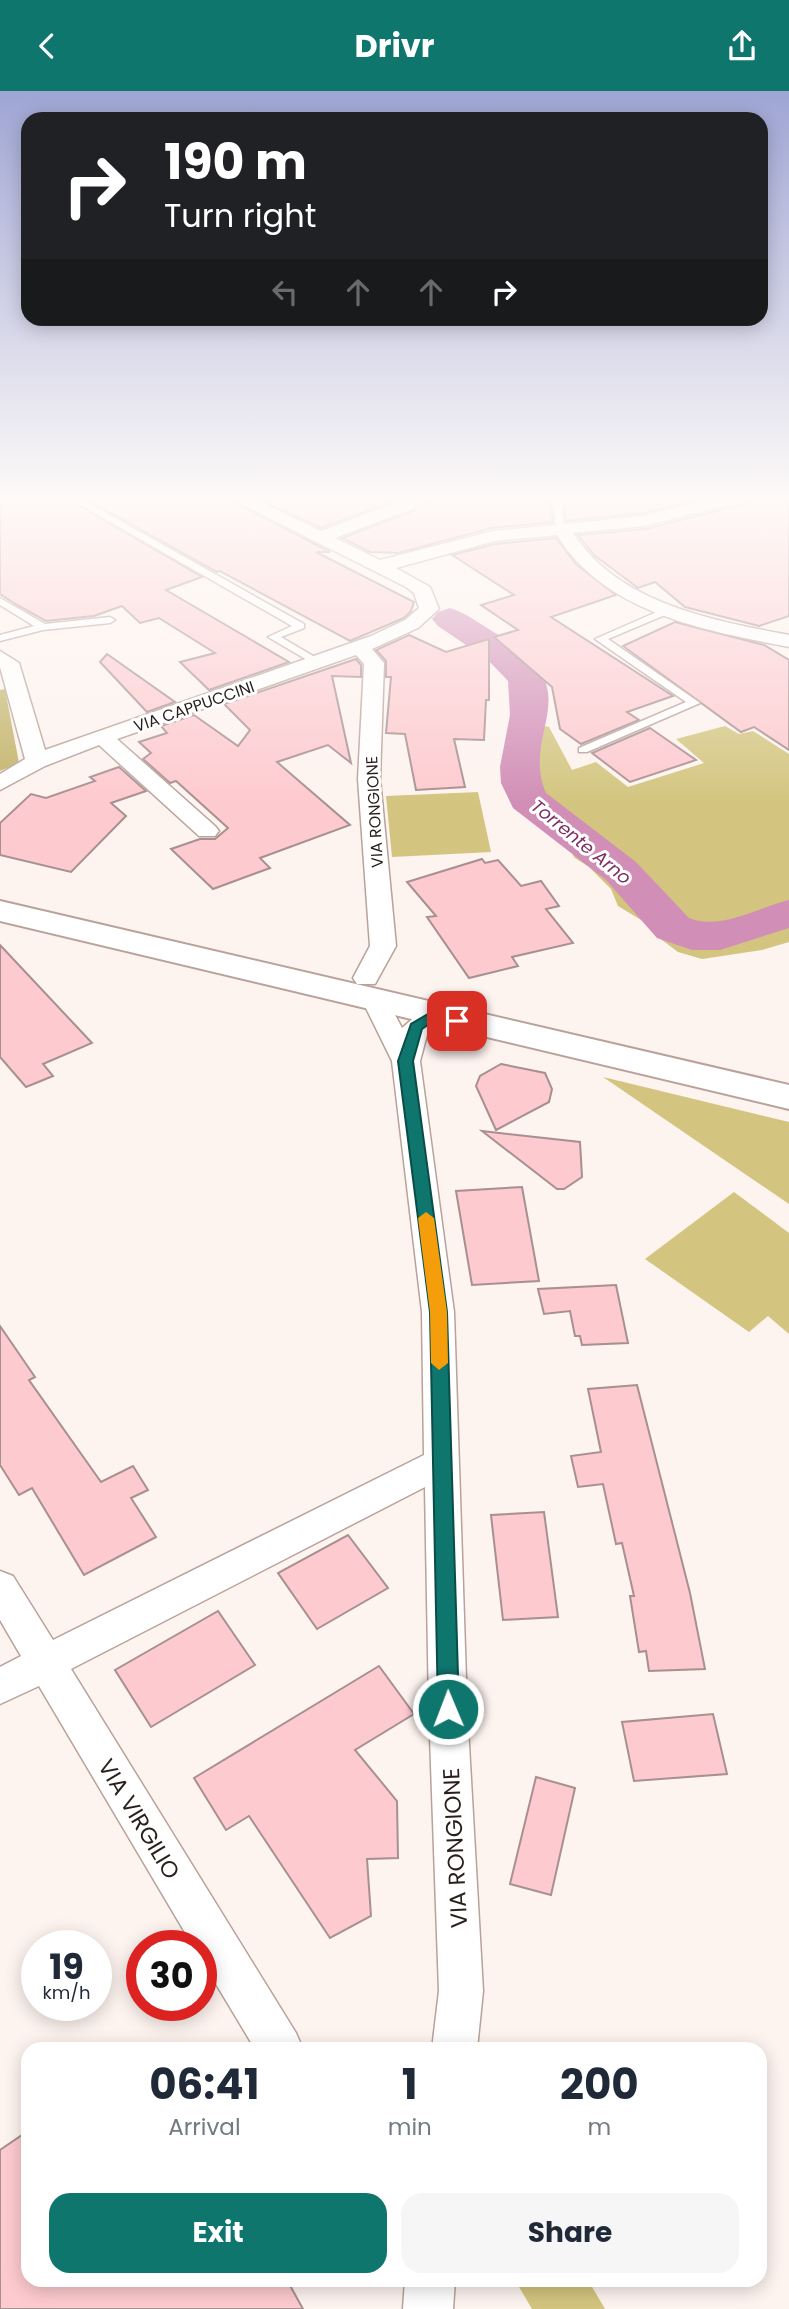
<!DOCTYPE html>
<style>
body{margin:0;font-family:Poppins,sans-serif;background:#f6f6f7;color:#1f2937;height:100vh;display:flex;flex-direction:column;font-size:26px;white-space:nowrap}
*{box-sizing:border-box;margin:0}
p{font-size:23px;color:#747a83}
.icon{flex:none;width:38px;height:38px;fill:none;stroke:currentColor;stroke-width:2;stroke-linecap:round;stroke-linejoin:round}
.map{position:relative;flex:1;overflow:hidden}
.details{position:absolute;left:21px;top:1951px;width:746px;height:245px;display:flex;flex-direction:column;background:#fff;border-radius:21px;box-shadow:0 4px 18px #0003}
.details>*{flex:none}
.top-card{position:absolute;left:21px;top:21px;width:747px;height:214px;border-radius:21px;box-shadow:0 4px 18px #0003;background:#202124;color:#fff;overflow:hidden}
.speed{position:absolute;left:21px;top:1839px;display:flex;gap:14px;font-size:35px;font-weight:700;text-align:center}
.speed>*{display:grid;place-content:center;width:91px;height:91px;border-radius:50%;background:#fff;box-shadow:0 4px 18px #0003;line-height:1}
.speed small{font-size:18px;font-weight:400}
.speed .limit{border:10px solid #d22;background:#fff;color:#111}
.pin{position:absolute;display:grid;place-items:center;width:60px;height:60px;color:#fff;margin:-30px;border-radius:14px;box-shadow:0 4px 10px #0006}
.me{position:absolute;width:77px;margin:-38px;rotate:359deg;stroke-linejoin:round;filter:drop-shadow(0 0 5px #0008)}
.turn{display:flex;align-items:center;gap:24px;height:147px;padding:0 28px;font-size:32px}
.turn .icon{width:91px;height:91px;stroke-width:2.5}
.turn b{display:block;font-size:49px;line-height:60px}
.lanes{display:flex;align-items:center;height:66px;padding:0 28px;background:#0003;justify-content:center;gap:35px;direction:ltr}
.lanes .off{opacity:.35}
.eta{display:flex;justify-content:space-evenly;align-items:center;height:119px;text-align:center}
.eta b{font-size:42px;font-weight:700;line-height:49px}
.action{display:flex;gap:14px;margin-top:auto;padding:14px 28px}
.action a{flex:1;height:80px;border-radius:21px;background:#0f766e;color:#fff;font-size:28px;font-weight:700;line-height:80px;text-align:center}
.action a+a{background:#f6f6f7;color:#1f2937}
header{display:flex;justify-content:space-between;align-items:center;height:91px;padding:0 28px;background:#0f766e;color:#fff;font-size:32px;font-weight:700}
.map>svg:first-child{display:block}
.green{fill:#d3c57f}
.forest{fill:#c2b369}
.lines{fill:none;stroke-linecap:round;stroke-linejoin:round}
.river{fill:#d18eb6;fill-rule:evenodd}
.building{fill:#fdcacf;stroke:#a88f91;stroke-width:2}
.service-casing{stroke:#b9a29a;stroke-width:3}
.minor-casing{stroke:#b9a29a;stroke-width:3}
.tertiary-casing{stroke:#b9a29a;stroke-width:4}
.service{fill:#fff;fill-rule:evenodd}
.minor{fill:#fff;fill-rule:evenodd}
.tertiary{fill:#fff;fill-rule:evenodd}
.route{fill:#0f766e;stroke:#0a4d48;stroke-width:2}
.slow{fill:#f59e0b}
.labels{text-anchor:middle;stroke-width:6;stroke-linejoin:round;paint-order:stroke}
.far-street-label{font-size:16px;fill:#281f1c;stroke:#fff}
.far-water-label{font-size:18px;font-style:italic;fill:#7e2f63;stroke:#fff}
.near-street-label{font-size:23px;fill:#281f1c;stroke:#fff}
</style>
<header><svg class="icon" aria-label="back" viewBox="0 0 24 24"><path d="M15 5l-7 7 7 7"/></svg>Drivr<svg class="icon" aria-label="share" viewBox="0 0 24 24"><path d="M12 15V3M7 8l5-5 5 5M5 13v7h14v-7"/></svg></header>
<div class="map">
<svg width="789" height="2218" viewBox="0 0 789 2218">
<rect width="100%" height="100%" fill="#fdf3ef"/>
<g class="green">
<polygon points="516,628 549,636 572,679 596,671 628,696 704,672 676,648 725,635 739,643 753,640 789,663 789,851 762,859 702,868 678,861 658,846 651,835 618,815 611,798 589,776 575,767 562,748 507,702 515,657 508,641"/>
<polygon points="478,701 491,761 392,766 386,705"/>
<polygon points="603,986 789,1031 789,1113"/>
<polygon points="734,1101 789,1142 789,1243 768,1225 749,1241 645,1168"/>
<polygon points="515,2189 588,2189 605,2218 532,2218"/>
</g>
<polygon class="forest" points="5,598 19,672 0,680 0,599"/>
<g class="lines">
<path class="river" d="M450,517C467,522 481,534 497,543C594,598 519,640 546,702L636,771L689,827C720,840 759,816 789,809V837L720,859H692L657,847L606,789L513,717L501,692L500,676L510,624L508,590L488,569L438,535L432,528L438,521Z"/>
</g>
<g class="building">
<polygon points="0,404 61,404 202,486 166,499 289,571 209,599 180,571 215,562 159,527 140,532 122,515 94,525 46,530 17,514 0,503"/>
<polygon points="79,404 221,404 330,461 316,461 414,511 411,520 404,527 350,550 220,480 217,481"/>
<polygon points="250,404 381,404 388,412 321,437"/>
<polygon points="439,404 550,404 553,431 492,437 398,462 370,461 342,447 413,420"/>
<polygon points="564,404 718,404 644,422 566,430"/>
<polygon points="757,404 789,404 789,525 759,535 685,516 655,491 638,497 594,464 578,444 645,438 753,411"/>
<polygon points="556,447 576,473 616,504 551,526 673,605 627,621 639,629 581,653 560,638 552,596 494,546 518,539 481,514 514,504 452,464 495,453"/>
<polygon points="675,531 764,554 789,569 789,659 754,636 741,641 623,555"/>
<polygon points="409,544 446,561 489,548 489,609 486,609 484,649 454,648 465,696 416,699 405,643 386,642 391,586 386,586 386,570 376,559"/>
<polygon points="107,563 175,611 147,621 100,571"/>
<polygon points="356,568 361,574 361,586 332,585 351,672 328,654 277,671 350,734 260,767 270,777 213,798 171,758 200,748 215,748 228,737 176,690 170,692 143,668 151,662 139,651 167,642 161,635 194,624 238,655 250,639 224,613"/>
<polygon points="650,637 696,669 630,691 592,662"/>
<polygon points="119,676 146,700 111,712 126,725 71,781 0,764 0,732 31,703 46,707 95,690 90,686"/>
<polygon points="482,768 485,772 498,769 521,795 541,790 559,815 546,818 573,852 512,866 518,875 469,887 427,826 436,825 407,791"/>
<polygon points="0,854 92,952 43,973 53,985 26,996 0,966"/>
<polygon points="501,973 545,982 552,998 549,1011 496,1039 476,995 480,985"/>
<polygon points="482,1040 580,1051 582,1086 564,1098 557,1098"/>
<polygon points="522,1096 539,1190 472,1194 456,1100"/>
<polygon points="616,1194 628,1252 582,1254 580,1245 575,1245 570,1220 544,1223 538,1198"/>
<polygon points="0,1235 35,1286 29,1289 101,1391 133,1375 148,1399 131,1407 156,1446 84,1484 32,1397 19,1404 0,1374"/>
<polygon points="637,1294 690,1502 705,1578 649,1580 646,1560 639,1561 630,1505 634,1505 622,1452 616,1453 603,1393 578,1396 571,1365 601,1361 588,1298"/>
<polygon points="544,1421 558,1526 503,1529 491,1424"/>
<polygon points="348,1444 388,1497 317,1538 278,1482"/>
<polygon points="218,1520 255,1574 151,1636 115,1579"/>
<polygon points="379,1575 414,1623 355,1659 397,1710 398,1767 367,1768 371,1825 330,1847 249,1725 226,1739 194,1687"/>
<polygon points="713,1623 727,1683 634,1690 622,1631"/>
<polygon points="536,1686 575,1697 551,1804 510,1793"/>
<polygon points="28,2040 28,2189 287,2189 303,2218 0,2218 0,2059"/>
</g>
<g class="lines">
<defs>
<g id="service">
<polygon points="63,404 74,404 304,533 304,537 281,546 323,571 314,573 268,546 292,535"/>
<polygon points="425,404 437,404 409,416 401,414"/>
<polygon points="552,404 561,404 564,439 556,437"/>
<polygon points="0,507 45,533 110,526 115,529 110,532 43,539 0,550 0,544 34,535 0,514"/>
<polygon points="668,516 672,517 672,521 608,548 700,612 587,661 579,661 579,657 686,611 595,548"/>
</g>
<g id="minor">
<path d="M223,404H245L321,440L393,413L383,404C396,404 406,403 415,414L412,418L335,447L380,469L493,440L644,425L727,404H754L752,408L644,435L573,442C619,513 712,529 789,544V556C704,539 606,523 557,444L495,450L396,477L430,496L439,518L418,537L372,558L384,572L380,688L396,855L375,893H357L353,887L370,855L358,688L364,573L356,564L117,648L215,735L219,740L215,745H199L99,654L45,675L0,699V683L25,668L0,576V560L19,572L45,659L371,545L405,529L419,517L414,502L406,496Z"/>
<polygon points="376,903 385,905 402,937 424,918 442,918 446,924 428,940 420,970 454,1221 467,1618 483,1900 477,1958 432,1958 439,1900 429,1618 425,1396 71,1578 296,1942 303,1958 255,1958 201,1868 201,1855 193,1855 39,1595 0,1613 0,1576 21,1565 0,1529 0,1480 13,1485 53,1549 424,1364 422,1221 392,970 363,911 367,905"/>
<polygon points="405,2189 455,2189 453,2218 403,2218"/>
</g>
<polygon id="tertiary" points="0,810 789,994 789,1018 0,830"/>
</defs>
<use href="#service" class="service-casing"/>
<use href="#minor" class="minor-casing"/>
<use href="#tertiary" class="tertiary-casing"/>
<use href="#service" class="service"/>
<use href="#minor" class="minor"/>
<use href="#tertiary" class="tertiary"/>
</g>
<linearGradient id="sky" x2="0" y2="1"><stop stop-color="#9fa5d4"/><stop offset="0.57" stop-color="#fefaf8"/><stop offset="1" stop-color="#fefaf8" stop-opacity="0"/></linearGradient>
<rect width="789" height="714" fill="url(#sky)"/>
<polygon class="route" points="433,920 464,930 457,934 435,929 422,938 413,970 447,1221 459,1618 456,1625 448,1628 441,1625 438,1618 430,1221 398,970 411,933"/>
<polygon class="slow" points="426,1121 434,1127 447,1221 448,1272 439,1279 431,1272 430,1221 418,1127"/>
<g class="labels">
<g class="far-street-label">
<text transform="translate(194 615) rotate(-19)" y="6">VIA CAPPUCCINI</text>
<text transform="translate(374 721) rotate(-93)" y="6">VIA RONGIONE</text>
</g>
<g class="far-water-label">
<text transform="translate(581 751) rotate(39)" y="6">Torrente Arno</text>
</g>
<g class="near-street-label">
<text transform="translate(139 1728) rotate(59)" y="8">VIA VIRGILIO</text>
<text transform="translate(455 1757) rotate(-93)" y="8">VIA RONGIONE</text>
</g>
</g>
</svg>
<div class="speed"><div>19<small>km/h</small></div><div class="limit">30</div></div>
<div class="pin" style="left:457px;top:930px;background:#d93025"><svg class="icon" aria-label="arrive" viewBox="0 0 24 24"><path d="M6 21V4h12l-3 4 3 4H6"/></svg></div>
<svg class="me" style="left:448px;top:1618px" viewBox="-20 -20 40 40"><circle r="17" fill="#0f766e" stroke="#fff" stroke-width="3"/><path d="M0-11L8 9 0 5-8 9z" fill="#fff"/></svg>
<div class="top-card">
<div class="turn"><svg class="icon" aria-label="right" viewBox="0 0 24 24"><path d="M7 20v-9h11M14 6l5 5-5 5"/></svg><div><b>190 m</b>Turn right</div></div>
<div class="lanes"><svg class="icon off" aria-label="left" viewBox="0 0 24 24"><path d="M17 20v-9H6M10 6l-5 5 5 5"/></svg><svg class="icon off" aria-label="ahead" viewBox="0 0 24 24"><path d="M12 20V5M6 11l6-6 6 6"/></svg><svg class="icon off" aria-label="ahead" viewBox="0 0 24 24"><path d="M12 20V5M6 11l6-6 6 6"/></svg><svg class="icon" aria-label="right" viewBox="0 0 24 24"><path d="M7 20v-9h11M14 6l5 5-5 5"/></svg></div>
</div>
<section class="details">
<div class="eta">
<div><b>06:41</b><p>Arrival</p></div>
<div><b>1</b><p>min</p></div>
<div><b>200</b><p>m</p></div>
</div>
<div class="action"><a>Exit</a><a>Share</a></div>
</section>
</div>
